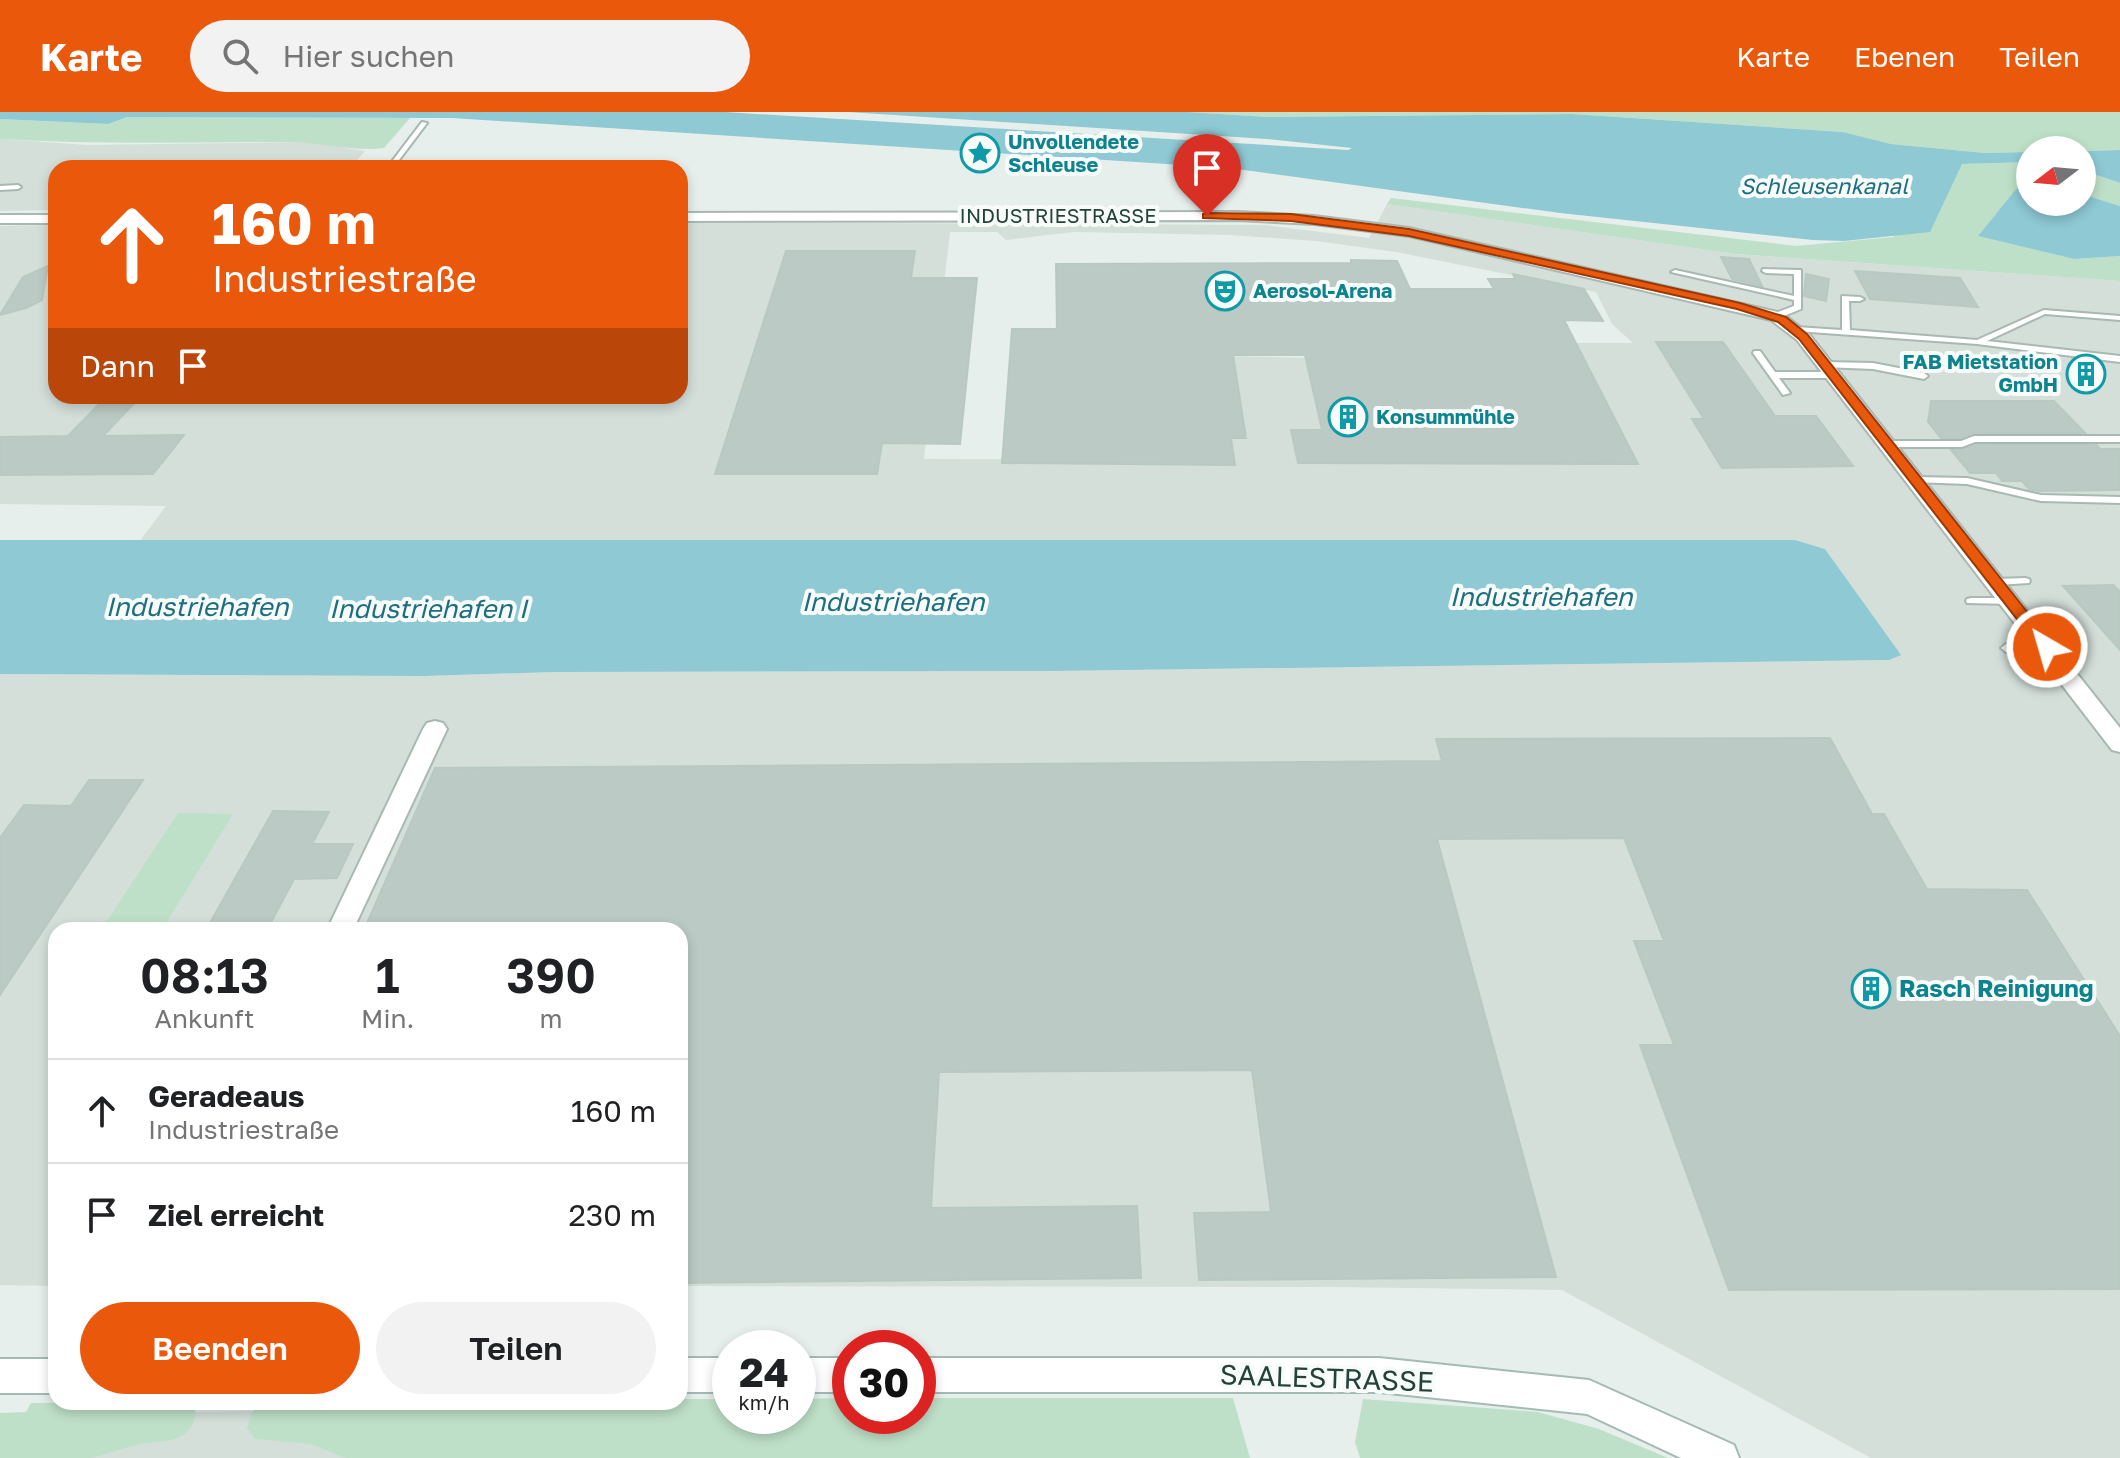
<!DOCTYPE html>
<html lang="de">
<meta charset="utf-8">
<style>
body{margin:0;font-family:"Golos Text",sans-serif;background:#f2f2f2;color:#202124;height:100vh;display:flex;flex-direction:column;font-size:30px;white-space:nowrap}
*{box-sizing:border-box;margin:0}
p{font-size:26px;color:#757577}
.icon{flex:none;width:44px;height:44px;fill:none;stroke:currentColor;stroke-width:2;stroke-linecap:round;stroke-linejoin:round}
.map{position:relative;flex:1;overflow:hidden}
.drawer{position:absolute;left:48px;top:810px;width:640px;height:488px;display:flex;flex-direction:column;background:#fff;border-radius:24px;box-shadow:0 4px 12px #0003}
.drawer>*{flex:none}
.top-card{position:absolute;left:48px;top:48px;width:640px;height:244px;border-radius:24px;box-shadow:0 4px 12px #0003;background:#ea580c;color:#fff;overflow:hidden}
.needle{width:52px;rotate:254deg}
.fabs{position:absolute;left:2016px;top:24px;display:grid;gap:16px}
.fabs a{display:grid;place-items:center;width:80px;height:80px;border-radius:50%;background:#fff;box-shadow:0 4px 12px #0003;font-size:40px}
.speed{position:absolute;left:712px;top:1218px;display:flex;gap:16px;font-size:40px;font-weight:700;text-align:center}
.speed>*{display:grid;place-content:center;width:104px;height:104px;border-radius:50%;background:#fff;box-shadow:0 4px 12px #0003;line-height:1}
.speed small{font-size:20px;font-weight:400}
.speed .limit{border:12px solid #d22;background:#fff;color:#111}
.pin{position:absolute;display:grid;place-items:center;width:68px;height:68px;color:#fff;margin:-82px -34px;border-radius:50% 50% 50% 0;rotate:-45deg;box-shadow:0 0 8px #0007}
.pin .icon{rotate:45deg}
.me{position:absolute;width:88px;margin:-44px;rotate:322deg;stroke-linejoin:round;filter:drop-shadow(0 0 6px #0008)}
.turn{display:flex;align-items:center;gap:28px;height:168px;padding:0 32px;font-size:36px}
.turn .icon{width:104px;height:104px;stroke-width:2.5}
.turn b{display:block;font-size:56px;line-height:68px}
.then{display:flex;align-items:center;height:76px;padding:0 32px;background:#0003;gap:16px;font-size:30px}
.eta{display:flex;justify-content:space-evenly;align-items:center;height:136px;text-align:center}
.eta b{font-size:48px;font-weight:600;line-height:56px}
.cta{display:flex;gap:16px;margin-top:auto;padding:16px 32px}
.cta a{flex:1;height:92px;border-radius:48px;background:#ea580c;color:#fff;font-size:32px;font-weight:600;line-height:92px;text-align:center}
.cta a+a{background:#f2f2f2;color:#202124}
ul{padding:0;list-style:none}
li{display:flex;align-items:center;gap:24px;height:104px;padding:0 32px;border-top:2px solid #e0e0e0}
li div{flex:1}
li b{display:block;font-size:30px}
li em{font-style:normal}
header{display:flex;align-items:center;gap:48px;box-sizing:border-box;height:112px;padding:0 40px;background:#ea580c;color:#fff}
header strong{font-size:38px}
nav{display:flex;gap:44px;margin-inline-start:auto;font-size:28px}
.search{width:560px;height:72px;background:#f2f2f2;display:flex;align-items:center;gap:20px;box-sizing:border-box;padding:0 28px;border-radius:44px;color:#757577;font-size:30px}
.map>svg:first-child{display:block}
.built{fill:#d4dfda;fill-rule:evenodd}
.green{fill:#bfe0c8}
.water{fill:#8ec9d4}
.building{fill:#bbcac4;stroke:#b8c9c2;stroke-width:2}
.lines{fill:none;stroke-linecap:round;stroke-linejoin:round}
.service-casing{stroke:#a8b8b2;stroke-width:4}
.minor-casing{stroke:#a8b8b2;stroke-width:4}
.secondary-casing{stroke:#a4bbb3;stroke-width:4}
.service{fill:#fff;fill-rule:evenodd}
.minor{fill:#fff;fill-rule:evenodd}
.secondary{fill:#fff;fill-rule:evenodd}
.route{fill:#ea580c;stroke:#983908;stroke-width:2}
.labels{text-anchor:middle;stroke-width:8;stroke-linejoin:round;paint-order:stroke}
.far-culture-label{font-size:20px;font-weight:bold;fill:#0d838f;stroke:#f7fbf9;text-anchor:start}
.far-street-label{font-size:20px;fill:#24423a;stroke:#f7fbf9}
.far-water-label{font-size:22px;font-style:italic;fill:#1c6f80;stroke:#f7fbf9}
.culture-label{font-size:24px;font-weight:bold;fill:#0d838f;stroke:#f7fbf9;text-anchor:start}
.water-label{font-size:26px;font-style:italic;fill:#1c6f80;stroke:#f7fbf9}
.near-street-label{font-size:28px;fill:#24423a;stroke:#f7fbf9}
</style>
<header>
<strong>Karte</strong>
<div class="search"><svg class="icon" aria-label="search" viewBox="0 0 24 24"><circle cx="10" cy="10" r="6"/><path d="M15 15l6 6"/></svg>Hier suchen</div>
<nav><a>Karte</a><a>Ebenen</a><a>Teilen</a></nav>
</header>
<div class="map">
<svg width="2120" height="1346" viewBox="0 0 2120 1346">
<rect width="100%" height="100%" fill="#e6efeb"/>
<g class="built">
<polygon points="0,27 88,33 308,30 365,39 350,56 56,56 56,98 0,99"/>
<path d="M1387,92L1735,142L2120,169V1346H1871L1562,1178L1335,1175L680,1174V818H56V1174L0,1173V562L425,564L554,560L1053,559L1889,548L1900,543L1825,437L1795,428L140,429L166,394L0,392V114L56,113V284H680V110L1265,113L1369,126ZM950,120H997L1006,128L1074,120L1230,123L1316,129L1396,140L1596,180L1612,212L1633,231H1576L1585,251L1220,244L1235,348L924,347Z"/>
<polygon points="468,1297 454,1346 0,1346 0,1302"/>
</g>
<g class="green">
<polygon points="1188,0 2120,0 2120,38 1985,41 1891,32 1843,20 1572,2 1267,5"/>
<path d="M127,5L410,6L384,36C352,40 320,30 287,30C191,30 96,33 0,27V7L108,12Z"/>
<polygon points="2030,50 2030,76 2016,77 1978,124 2074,147 2120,144 2120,169 1735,142 1387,92 1391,86 1796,134 1893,125 1962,52"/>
<polygon points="2082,58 2120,71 2120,94 2082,82"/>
<polygon points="178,701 233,702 162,818 101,818"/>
<polygon points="850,1286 850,1304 918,1304 918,1286 1233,1286 1250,1346 345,1346 311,1332 255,1327 247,1316 252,1300 264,1290 680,1290 680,1287 730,1287 730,1304 798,1304 798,1287"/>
<polygon points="1363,1287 1538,1300 1599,1317 1668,1346 1360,1346 1355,1330"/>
<polygon points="192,1290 196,1302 192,1314 184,1323 172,1328 140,1332 91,1346 0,1346 0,1301 26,1300 31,1291"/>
</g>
<g class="water">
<polygon points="0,0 725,0 1348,38 1352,36 1267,27 848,0 1188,0 1267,5 1572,2 1843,20 1891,32 1985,41 2030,40 2030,50 1962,52 1930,120 1844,129 1813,128 1560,101 1229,56 452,6 127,5 108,12 0,7"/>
<polygon points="2120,38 2120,71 2082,58 2082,39"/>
<polygon points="2030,76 2030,90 2082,90 2082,82 2120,94 2120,144 2074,147 1978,124 2016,77"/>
<polygon points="0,428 1795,428 1825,437 1901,543 1889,548 1053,559 554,560 425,564 0,562"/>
</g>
<g class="building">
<polygon points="786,139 915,139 911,166 977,166 960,332 882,331 877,362 715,362"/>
<polygon points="1721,145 1749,147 1762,174 1732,167"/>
<polygon points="1351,148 1397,149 1410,177 1494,177 1488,167 1515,167 1513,162 1584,177 1603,209 1564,208 1638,352 1298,351 1291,318 1322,318 1305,243 1233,243 1246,326 1231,326 1235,353 1002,351 1012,217 1057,217 1056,152 1351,151"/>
<polygon points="48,154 42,188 26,196 0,203 23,165"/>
<polygon points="1855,159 1960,166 1978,195 1870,187"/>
<polygon points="1806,162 1829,167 1826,189 1804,184"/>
<polygon points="1656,230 1723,230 1775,304 1816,304 1853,354 1722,356 1692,307 1704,307"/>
<polygon points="107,284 141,284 103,324 184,323 153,362 0,363 0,325 68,324"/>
<polygon points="1931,289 2054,289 2085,321 1974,321 1960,326 1941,326 1928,310"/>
<polygon points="1976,333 2097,333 2100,337 2120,337 2120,378 2038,379 2029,377 2022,369 2002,369 1996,361 1970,361 1951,338"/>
<polygon points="2113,473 2120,480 2120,538 2063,474"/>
<polygon points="1830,626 1872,702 1884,702 1927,777 2027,778 2120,924 2120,1177 1729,1178 1640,933 1674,933 1634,829 1664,829 1624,726 1437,727 1556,1165 1199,1168 1194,1101 1271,1100 1252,958 939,960 931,1096 1137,1094 1141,1166 680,1171 680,818 364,818 435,656 1442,649 1436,627"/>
<polygon points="89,668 143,668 0,883 0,726 24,693 71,694"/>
<polygon points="273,699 329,700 312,732 353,732 337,766 294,767 267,818 206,818"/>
</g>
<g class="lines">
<defs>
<g id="service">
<polygon points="422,10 427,11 393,56 387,56"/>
<polygon points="0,74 18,73 21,75 18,77 0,78"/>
<polygon points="1763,157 1801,158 1801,197 1779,206 1773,206 1773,202 1794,194 1794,188 1671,160 1675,158 1794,184 1794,162 1766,161 1762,159"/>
<polygon points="1842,184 1860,185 1864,187 1860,189 1849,189 1850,218 1977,228 2044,198 2120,204 2120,208 2045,202 1987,229 2120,244 2120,250 1977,232 1796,219 1792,217 1796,215 1842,218"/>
<polygon points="1754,239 1760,239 1775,260 1833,260 1837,263 1833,266 1779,266 1790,281 1783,283 1753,241"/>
<polygon points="1826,250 1873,251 1924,261 1928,264 1924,267 1873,257 1823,255 1822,253"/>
<polygon points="1974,324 2120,324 2120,330 1975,330 1962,335 1888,335 1883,332 1888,329 1961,329"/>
<polygon points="1916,365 1967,366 2041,383 2120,385 2120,391 2041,389 1967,372 1913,370 1911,368"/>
<polygon points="2025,466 2029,467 2030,469 2029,471 1996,473 1991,470 1996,467"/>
<polygon points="1971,486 2011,486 2016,489 2011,492 1967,491 1966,489 1967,487"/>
<polygon points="2047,531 2051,532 2052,535 2051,538 2006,540 2001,536 2006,532"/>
</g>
<g id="minor">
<polygon points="1237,100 1314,104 1409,116 1782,201 1809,222 2120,616 2120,640 2112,638 1797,228 1771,208 1409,124 1314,112 1237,108 680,109 680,101"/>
<rect x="0" y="103" width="56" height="8"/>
<polygon points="435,609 443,611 447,617 353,818 327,818 423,617 427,611"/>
</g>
<g id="secondary">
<rect x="680" y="1246" width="50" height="34"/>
<rect x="798" y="1246" width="52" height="34"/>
<polygon points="918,1246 1379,1246 1589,1268 1734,1333 1739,1346 1681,1346 1587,1302 1379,1280 918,1280"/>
<rect x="0" y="1247" width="56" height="34"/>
</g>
</defs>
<use href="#service" class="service-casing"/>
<use href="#minor" class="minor-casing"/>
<use href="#secondary" class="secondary-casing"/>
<use href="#service" class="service"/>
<use href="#minor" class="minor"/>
<use href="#secondary" class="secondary"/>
</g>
<polygon class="route" points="1207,101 1291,102 1409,117 1740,191 1786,205 1807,222 2055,535 2047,540 2041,538 1799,227 1778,210 1737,197 1409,124 1291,109 1203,106 1203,102"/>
<defs>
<symbol id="sight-ring" viewBox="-11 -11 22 22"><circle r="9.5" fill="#f7fbf9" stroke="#0f9aa8" stroke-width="1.5"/><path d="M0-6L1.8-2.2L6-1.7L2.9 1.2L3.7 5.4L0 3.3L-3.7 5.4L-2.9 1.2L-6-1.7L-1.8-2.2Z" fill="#0f9aa8"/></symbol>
<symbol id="theatre-ring" viewBox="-11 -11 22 22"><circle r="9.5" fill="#f7fbf9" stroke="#0f9aa8" stroke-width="1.5"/><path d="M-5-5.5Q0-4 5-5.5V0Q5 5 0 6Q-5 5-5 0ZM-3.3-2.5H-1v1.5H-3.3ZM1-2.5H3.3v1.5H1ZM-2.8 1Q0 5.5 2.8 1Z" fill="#0f9aa8"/></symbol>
<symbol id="building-ring" viewBox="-11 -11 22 22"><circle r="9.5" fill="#f7fbf9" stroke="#0f9aa8" stroke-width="1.5"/><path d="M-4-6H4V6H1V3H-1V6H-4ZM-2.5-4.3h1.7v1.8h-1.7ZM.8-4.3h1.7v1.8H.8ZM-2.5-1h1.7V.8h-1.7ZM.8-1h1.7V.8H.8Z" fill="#0f9aa8"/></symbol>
</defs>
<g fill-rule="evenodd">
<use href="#sight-ring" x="958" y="19" width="44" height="44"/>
<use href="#theatre-ring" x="1203" y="157" width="44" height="44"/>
<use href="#building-ring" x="2064" y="240" width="44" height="44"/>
<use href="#building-ring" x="1326" y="283" width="44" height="44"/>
<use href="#building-ring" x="1849" y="855" width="44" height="44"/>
</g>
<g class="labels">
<g class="far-culture-label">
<text x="1008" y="37">Unvollendete<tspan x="1008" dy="23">Schleuse</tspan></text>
<text x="1253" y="186">Aerosol-Arena</text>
<text x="2058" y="257" text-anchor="end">FAB Mietstation<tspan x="2058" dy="23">GmbH</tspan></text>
<text x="1376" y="312">Konsummühle</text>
</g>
<g class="far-street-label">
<text x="1058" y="111">INDUSTRIESTRASSE</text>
</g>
<g class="far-water-label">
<text x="1824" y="82">Schleusenkanal</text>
</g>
<g class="culture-label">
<text x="1899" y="885">Rasch Reinigung</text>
</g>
<g class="water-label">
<text x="1541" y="494">Industriehafen</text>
<text x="893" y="499">Industriehafen</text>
<text x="197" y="504">Industriehafen</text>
<text x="428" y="506">Industriehafen I</text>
</g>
<g class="near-street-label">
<text transform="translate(1327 1266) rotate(2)" y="10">SAALESTRASSE</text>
</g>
</g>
</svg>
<div class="fabs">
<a><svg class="needle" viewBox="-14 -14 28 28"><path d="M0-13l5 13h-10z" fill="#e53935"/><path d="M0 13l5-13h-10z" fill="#757577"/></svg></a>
</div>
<div class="speed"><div>24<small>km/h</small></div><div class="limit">30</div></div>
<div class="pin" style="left:1207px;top:104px;background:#d93025"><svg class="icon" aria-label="arrive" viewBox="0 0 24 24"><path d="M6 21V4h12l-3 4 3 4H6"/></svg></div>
<svg class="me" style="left:2047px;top:535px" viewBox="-20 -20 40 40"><circle r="17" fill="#ea580c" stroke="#fff" stroke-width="3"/><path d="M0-11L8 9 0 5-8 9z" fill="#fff"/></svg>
<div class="top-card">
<div class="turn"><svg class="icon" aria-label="ahead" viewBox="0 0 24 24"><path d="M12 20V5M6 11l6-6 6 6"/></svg><div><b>160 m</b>Industriestraße</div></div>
<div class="then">Dann<svg class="icon" aria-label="arrive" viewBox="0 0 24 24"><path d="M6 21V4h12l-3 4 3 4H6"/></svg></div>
</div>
<section class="drawer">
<div class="eta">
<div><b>08:13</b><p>Ankunft</p></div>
<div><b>1</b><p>Min.</p></div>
<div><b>390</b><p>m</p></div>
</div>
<ul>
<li><svg class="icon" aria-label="ahead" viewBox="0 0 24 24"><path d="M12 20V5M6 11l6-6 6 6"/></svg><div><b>Geradeaus</b><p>Industriestraße</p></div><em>160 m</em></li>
<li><svg class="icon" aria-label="arrive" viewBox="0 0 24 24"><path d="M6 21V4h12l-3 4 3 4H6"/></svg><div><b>Ziel erreicht</b></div><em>230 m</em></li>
</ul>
<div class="cta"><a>Beenden</a><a>Teilen</a></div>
</section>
</div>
